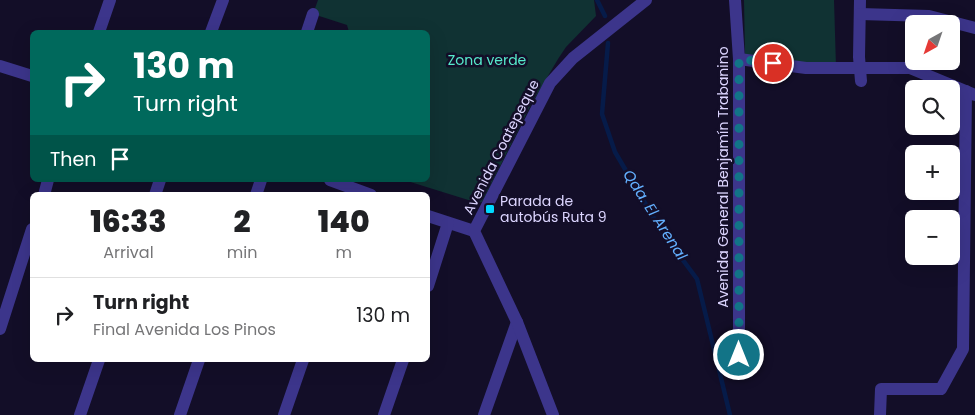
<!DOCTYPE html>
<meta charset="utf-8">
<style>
body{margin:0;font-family:Poppins,sans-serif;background:#f2f2f2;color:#202124;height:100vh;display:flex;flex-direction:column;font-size:19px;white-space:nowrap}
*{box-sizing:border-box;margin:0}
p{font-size:16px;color:#757577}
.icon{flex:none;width:28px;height:28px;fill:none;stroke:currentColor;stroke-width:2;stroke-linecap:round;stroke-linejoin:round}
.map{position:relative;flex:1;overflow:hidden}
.details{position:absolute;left:30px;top:192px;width:400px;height:170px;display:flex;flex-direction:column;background:#fff;border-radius:8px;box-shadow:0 5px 20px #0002}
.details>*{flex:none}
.top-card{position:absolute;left:30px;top:30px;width:400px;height:152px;border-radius:8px;box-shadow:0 5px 20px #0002;background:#00695c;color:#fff;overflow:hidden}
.needle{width:32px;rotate:220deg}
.controls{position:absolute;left:905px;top:15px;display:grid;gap:10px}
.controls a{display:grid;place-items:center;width:55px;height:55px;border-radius:8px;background:#fff;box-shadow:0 5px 20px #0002;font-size:25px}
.pin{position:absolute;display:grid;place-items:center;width:42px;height:42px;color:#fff;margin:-21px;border:2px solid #fff;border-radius:50%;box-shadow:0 1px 5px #0007}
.me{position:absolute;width:55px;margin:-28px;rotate:0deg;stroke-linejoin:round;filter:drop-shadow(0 0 4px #0008)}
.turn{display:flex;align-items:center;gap:18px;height:105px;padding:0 20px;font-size:22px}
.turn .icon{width:65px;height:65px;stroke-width:2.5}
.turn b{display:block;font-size:35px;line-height:42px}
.then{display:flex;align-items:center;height:48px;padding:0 20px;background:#0003;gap:10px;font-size:19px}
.eta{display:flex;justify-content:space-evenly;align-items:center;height:85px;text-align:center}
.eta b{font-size:30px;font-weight:800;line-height:35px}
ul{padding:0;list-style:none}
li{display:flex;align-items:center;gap:15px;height:75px;padding:0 20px;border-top:1px solid #e0e0e0}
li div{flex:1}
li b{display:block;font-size:19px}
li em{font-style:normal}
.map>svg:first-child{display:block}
.green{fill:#103233}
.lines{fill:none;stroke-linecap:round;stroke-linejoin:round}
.stream{stroke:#061b49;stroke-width:4.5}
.street{stroke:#3c358b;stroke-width:12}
.route{stroke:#127487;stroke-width:9;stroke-dasharray:0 16.2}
.poi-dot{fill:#01daff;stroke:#130e28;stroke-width:2}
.labels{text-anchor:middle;stroke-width:5;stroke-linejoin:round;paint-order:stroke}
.park-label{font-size:14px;fill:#56e9cb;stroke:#130e28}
.street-label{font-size:14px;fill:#dcd5ff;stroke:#130e28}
.poi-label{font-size:14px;fill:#dcd5ff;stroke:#130e28;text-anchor:start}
.water-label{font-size:15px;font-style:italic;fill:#63b0ff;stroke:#130e28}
</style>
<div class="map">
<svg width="975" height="415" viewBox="0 0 975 415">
<rect width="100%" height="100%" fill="#130e28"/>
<g class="green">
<polygon points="318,0 594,0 596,16 566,47 558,59 532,103 482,202 478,203 404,180 428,180 428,32 349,32 347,25 313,14"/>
<polygon points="744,0 834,0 836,67 745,55"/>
</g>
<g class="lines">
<g class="stream">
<polyline points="597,0 605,16"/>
<polyline points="608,43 602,114 615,152 662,232 697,279 730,415"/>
</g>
<g class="street">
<polyline points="735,0 739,59 739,355"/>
<polyline points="860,0 859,57 861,81"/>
<polyline points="860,14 929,16 975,28"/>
<polyline points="99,32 110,0"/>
<polyline points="211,32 223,0"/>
<polyline points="307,32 313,14"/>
<polyline points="739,59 806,68 910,68 975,95"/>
<polyline points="0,66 32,76"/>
<polyline points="330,180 371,195"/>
<polyline points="44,195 48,180"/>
<polyline points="155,195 160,180"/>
<polyline points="256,195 261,180"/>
<polyline points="428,216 474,231"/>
<polyline points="428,286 448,223"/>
<polyline points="0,329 32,229"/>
<polyline points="80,415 99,360"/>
<polyline points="180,415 199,360"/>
<polyline points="284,415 303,360"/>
<polyline points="384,415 403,360"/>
<polyline points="484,415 517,322"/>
<polyline points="553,415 517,322 474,231 550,83 573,58 646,0"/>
<polyline points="880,415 881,389 941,389 963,349 966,91"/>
</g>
</g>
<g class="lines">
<polyline class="route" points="739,355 739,59 773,63"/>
</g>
<rect class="poi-dot" x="485" y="204" width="10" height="10" rx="2.5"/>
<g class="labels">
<g class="park-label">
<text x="487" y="65">Zona verde</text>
</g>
<g class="street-label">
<text transform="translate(501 147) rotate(-63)" y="5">Avenida Coatepeque</text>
<text transform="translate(723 177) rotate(-90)" y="5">Avenida General Benjamín Trabanino</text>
</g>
<g class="poi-label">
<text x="500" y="206">Parada de<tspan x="500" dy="16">autobús Ruta 9</tspan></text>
</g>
<g class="water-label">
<text transform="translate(655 215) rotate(57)" y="5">Qda. El Arenal</text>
</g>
</g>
</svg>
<div class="controls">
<a><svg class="needle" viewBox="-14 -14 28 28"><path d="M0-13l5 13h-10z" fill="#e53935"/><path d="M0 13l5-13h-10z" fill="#757577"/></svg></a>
<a><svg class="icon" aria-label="search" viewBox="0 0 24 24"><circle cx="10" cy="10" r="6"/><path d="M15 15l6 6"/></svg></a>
<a>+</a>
<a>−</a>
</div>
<div class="pin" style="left:773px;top:63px;background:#d93025"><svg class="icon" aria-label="arrive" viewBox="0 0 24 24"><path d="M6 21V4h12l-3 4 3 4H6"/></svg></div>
<svg class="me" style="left:739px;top:355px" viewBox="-20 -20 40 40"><circle r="17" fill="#127487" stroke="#fff" stroke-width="3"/><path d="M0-11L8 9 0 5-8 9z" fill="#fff"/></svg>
<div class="top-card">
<div class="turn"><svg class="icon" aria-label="right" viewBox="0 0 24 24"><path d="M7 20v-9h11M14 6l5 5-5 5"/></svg><div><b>130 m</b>Turn right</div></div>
<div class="then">Then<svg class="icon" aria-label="arrive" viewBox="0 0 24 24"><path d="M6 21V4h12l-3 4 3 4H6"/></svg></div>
</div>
<section class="details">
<div class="eta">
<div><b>16:33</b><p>Arrival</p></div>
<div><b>2</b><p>min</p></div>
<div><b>140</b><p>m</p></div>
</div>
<ul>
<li><svg class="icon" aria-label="right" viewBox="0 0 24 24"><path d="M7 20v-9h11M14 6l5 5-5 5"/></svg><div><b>Turn right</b><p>Final Avenida Los Pinos</p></div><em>130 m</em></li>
</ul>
</section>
</div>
